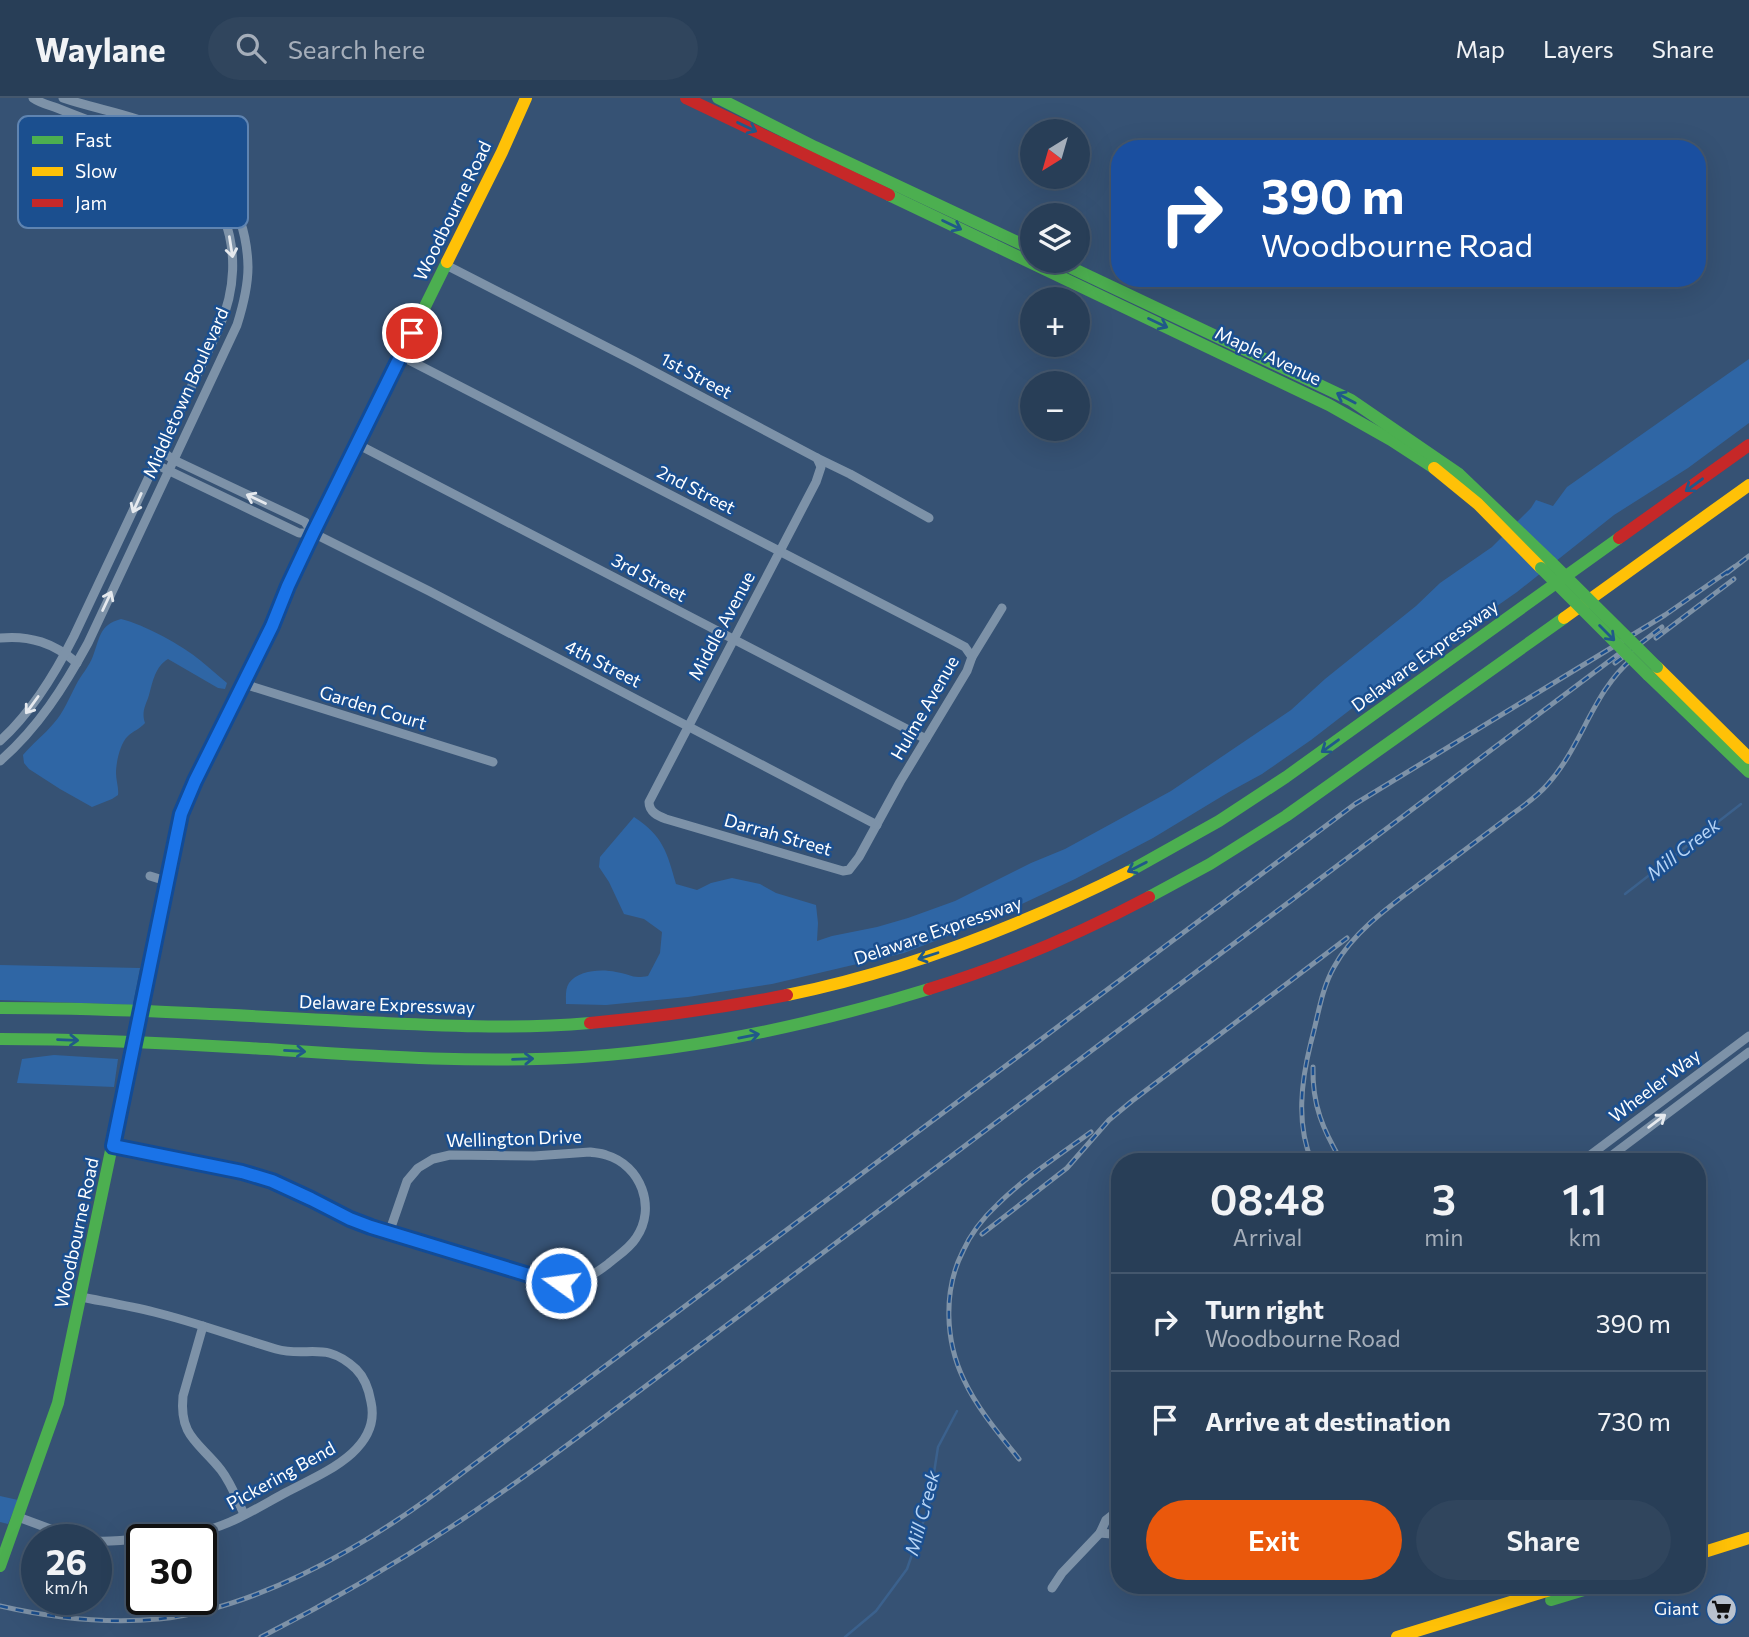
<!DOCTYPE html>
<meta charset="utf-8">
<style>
body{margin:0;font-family:Commissioner,sans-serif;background:#30455d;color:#f1f3f6;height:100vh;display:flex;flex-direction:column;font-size:26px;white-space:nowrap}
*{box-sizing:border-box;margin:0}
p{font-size:23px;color:#a5aeba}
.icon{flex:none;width:38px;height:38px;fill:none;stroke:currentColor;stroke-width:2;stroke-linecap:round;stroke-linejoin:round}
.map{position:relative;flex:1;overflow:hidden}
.panel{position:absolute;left:1111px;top:1055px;width:595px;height:441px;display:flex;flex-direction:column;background:#283e57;border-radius:28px;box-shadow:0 7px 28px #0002,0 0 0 2px #44576d}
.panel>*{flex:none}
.banner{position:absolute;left:1111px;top:42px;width:595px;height:147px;border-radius:28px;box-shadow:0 7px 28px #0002,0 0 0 2px #44576d;background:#1a4fa0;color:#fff;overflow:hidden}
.needle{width:46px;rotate:217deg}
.fabs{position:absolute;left:1020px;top:21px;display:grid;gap:14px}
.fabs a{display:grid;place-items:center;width:70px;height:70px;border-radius:50%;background:#283e57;box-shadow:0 7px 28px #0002,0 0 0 2px #44576d;font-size:35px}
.speed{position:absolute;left:21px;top:1426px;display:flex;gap:14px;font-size:35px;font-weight:700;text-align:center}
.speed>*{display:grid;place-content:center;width:91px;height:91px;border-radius:50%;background:#283e57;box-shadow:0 7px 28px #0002,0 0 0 2px #44576d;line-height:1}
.speed small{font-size:18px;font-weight:400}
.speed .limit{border:4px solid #111;border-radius:10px;background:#fff;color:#111}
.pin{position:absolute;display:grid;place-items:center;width:60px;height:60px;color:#fff;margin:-30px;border:4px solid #fff;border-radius:50%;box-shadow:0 2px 7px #0007}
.me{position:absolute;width:77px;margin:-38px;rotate:284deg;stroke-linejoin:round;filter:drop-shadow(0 0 5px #0008)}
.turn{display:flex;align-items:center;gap:24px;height:147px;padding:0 35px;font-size:32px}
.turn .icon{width:91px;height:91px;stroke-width:2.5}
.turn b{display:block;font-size:49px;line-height:60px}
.eta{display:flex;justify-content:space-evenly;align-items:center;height:119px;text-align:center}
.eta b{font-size:42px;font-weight:600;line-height:49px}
.primary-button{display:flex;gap:14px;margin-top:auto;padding:14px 35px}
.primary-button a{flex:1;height:80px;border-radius:42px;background:#ea580c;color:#fff;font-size:28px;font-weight:600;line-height:80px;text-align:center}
.primary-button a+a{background:#30455d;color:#f1f3f6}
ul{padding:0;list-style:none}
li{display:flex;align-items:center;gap:21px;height:98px;padding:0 35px;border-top:2px solid #44576d}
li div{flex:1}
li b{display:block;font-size:26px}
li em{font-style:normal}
header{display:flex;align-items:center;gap:42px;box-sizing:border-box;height:98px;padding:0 35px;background:#283e57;border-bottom:2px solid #44576d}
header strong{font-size:33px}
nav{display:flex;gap:38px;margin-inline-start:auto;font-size:24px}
.search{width:490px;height:63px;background:#30455d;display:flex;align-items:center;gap:18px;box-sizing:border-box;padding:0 24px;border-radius:38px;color:#a5aeba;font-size:26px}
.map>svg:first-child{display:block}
.green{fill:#2f66a5}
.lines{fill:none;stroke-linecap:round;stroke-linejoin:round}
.stream{stroke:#3b618d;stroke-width:2.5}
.street{stroke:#7d92a8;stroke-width:9}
.fast{stroke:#4caf50;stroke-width:12}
.slow{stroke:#ffc107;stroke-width:12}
.jam{stroke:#c62828;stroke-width:12}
.rail-casing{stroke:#7e92a7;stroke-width:5}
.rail{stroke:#1b4f8f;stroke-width:2.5;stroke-dasharray:8;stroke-linecap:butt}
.fast-bridge{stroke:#4caf50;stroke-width:12}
.jam-bridge{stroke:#c62828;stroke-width:12}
.oneway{stroke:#205989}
.oneway2{stroke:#e5e9ee}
.route-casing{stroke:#114b97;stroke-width:18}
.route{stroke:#1a73e8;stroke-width:12}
.labels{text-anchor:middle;stroke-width:5;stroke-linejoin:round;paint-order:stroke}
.street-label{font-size:18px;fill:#fff;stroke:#1b4f8f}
.poi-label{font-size:18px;fill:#fff;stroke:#1b4f8f;text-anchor:end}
.water-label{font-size:19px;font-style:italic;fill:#b5d3f5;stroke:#1b4f8f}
.key{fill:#1b4f8f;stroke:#5f84b1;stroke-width:2}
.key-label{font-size:19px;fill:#fff}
</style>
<header>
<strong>Waylane</strong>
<div class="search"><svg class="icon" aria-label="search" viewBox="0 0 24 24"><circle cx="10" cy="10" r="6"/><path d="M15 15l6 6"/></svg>Search here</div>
<nav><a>Map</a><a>Layers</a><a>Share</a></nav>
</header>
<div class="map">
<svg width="1749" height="1539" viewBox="0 0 1749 1539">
<rect width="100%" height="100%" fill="#365274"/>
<g class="green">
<path d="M1749,261V325L1688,370L1614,417L1517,494L1368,598L1311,642L1262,676L1229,694L1153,740L1075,781L986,823L904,855L772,886L688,899L606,907L566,906C566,900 565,891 569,885C579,872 601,871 616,874C631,876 631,881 648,878L660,855L662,834L644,821L624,816L609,784L599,769L600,759L634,719C663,738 667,754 676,786L697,792L711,785L732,780L760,786L776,795L816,807L818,825L817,843L832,838L877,829L908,820L955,803L1031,765L1065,751L1171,693L1291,612L1325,581L1416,508L1440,485L1492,449L1531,410L1536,402L1553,408L1567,389Z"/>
<path d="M121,521C145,527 182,547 201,563C210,570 218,578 227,585L225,591L218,590L168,561C155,569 153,583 149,597C146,607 141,613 145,625C140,631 133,633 128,638C120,645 116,665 116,675C116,683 119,690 118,697L112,701L92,709L60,691L29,671L24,665L23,657C33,645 44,637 54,625C64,614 69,600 76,587C81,577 89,569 93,558C100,540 99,527 121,521Z"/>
<polygon points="0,867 140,870 133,907 0,902"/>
<polygon points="54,957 118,961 114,989 17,985 22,961"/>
<polygon points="0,1398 18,1402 8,1426 0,1424"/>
</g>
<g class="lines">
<g class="stream">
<polyline points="1625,796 1741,706"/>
<polyline points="845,1539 876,1513 907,1471 929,1407 938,1349 957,1313"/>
</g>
<g class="street">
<polyline points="446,167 634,263 817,360 850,376 929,420"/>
<polyline points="401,258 952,542 965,549 972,559"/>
<polyline points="357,346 926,641"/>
<polyline points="161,353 174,362 305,424 313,435"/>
<path d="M817,360L821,369L816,384L649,704C649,714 658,718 666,721L843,773L849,772L859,759L900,684L967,573L972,559L1002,510"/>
<polyline points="155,366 299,435 313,435 429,493 877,727"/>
<path d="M0,540C30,537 54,545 77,565"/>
<polyline points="244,586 493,664"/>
<path d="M0,643C32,614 55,576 74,538L219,230C253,153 222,73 144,38C126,30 106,27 88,22C77,18 67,14 57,10C49,7 40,5 33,0"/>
<path d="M0,663C38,630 64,589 88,545L237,227C243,208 248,189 248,169C247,112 213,54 161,30C130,16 95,11 63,0"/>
<polyline points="150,778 166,783"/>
<polyline points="113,1048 242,1074 272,1083 311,1101 350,1121 389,1135"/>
<path d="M590,1054C595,1055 601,1055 606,1057C641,1067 657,1110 636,1140C629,1151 617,1158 608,1166C596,1175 584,1183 569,1185C560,1186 551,1183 542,1181L389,1135L407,1083L418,1070L433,1061L450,1057L534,1058Z"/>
<polyline points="1581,1064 1749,938"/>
<polyline points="1603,1064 1749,954"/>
<path d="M81,1199C106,1204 130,1208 154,1214C195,1224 235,1239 276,1251C308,1260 325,1242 356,1271C365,1280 369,1292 371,1304C382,1354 318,1377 283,1396C259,1409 234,1425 207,1432C190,1437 172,1438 154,1439C135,1441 116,1444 96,1443"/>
<path d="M203,1228L183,1298C179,1339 199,1344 221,1372C231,1385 237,1401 244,1416"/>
<polyline points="18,1419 64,1436 91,1442"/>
<polyline points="1100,1435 1111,1436 1120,1428"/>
<polyline points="1052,1490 1062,1475 1100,1435 1106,1422 1120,1411"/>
</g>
<g class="fast">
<polyline points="718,0 815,49 1032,151"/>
<polyline points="889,97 1329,307 1391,342 1434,370"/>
<polyline points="1057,163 1351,302 1459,376 1551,464"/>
<polyline points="1648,577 1749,674"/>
<polyline points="1128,774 1219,723 1286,679 1619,440"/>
<polyline points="1149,799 1210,766 1286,718 1564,520"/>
<polyline points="144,895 181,717 189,694 272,528 288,488 313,435 447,164"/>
<path d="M0,910C115,910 230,917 345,923C427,927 508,932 590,925"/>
<path d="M0,941C83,941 166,945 249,950C359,957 471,966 582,959C701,951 815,926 929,891"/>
<polyline points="0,1468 58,1305 130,962"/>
<polyline points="1551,1502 1597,1488"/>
</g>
<g class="slow">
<polyline points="447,164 502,54 526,0"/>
<polyline points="1434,370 1478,406 1541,470"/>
<polyline points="1564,520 1749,387"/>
<polyline points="1657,569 1749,660"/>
<path d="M787,897C906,873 1020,828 1128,774"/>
<polyline points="1698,1456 1749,1440"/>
<polyline points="1397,1539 1563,1488"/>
</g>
<g class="jam">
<polyline points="686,0 889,97"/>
<polyline points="1619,440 1749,347"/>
<path d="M929,891C1004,868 1079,836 1149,799"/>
<path d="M590,925C656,919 721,910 787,897"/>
</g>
<defs>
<g id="rail">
<polyline points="1727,475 1749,458"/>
<polyline points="1656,540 1734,481"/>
<polyline points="1615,565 1662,529"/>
<path d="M1313,969C1312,1007 1323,1032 1342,1064"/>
<path d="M1312,1064C1296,1026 1301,984 1311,944C1318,919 1321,892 1334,869C1355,830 1400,801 1434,775C1457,758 1479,741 1502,724C1517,712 1535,701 1547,687C1582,649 1592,594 1633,560"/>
<polyline points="982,1136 1067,1070 1109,1022 1132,1003 1347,840"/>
<path d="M1019,1361C999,1336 977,1310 964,1282C945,1243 943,1192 963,1153C971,1135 984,1119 998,1106C1024,1080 1061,1056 1091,1034"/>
<path d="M0,1508C52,1520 106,1526 159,1521C253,1511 354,1454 429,1400L1355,706L1611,550L1665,517L1734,469"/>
<path d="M261,1539C342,1498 421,1451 495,1399C527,1377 559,1353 590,1330L1620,555"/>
</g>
</defs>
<use href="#rail" class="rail-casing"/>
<use href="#rail" class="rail"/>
<g class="fast-bridge">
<polyline points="1551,464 1657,569"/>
<polyline points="1541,470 1648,577"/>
</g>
<polyline class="jam-bridge" points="130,962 144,895"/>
</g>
<defs><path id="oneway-shaft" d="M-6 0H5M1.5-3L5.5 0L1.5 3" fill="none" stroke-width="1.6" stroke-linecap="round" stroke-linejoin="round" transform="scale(1.75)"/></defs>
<g class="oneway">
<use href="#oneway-shaft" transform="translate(747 29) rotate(26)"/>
<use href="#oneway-shaft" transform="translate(952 127) rotate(26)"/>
<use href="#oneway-shaft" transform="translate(1158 225) rotate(25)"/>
<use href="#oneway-shaft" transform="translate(1346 300) rotate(-152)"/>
<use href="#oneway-shaft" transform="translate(1694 387) rotate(144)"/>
<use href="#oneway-shaft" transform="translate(1607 535) rotate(45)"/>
<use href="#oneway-shaft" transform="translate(1330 648) rotate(144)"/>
<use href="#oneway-shaft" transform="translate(1137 769) rotate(153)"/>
<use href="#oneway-shaft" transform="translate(928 858) rotate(162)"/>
<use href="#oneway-shaft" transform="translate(749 938) rotate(-11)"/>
<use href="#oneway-shaft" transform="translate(68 942) rotate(2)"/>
<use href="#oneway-shaft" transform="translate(295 953) rotate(3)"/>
<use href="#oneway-shaft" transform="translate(523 961) rotate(-2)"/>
</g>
<g class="oneway2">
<use href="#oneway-shaft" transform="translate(231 149) rotate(81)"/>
<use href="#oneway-shaft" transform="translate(256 401) rotate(-155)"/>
<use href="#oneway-shaft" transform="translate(137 405) rotate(114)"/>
<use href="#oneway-shaft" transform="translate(107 503) rotate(-65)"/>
<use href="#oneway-shaft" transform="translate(32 607) rotate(126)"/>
<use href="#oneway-shaft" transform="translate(1657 1023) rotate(-37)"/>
</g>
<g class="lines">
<defs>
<polyline id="route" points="412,235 313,435 288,488 272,528 195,683 181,716 113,1048 242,1074 272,1083 311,1101 350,1121 371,1129 542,1181 561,1185"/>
</defs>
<use href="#route" class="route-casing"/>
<use href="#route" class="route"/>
</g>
<defs>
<symbol id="supermarket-disc" viewBox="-11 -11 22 22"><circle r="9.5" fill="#b9c2ce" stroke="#1b4f8f"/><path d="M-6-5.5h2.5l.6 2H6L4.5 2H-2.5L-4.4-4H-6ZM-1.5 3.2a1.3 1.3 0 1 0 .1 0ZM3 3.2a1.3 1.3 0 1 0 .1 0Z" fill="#111"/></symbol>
</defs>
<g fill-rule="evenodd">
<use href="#supermarket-disc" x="1704" y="1494" width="35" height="35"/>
</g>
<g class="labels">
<g class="street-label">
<text transform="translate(453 113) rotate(-64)" y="6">Woodbourne Road</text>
<text transform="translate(1268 258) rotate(25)" y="6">Maple Avenue</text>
<text transform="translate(696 278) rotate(28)" y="6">1st Street</text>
<text transform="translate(186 295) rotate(-66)" y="6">Middletown Boulevard</text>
<text transform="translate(696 392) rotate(27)" y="6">2nd Street</text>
<text transform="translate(649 480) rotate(28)" y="6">3rd Street</text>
<text transform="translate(722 528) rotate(-62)" y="6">Middle Avenue</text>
<text transform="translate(1425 558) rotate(-36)" y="6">Delaware Expressway</text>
<text transform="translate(603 566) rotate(27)" y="6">4th Street</text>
<text transform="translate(373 610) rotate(17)" y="6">Garden Court</text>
<text transform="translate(925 610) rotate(-60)" y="6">Hulme Avenue</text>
<text transform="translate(778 737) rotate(16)" y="6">Darrah Street</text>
<text transform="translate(938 833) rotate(-19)" y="6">Delaware Expressway</text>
<text transform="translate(387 907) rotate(2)" y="6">Delaware Expressway</text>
<text transform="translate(1655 988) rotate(-37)" y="6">Wheeler Way</text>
<text transform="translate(514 1041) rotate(-2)" y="6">Wellington Drive</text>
<text transform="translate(77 1135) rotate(-78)" y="6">Woodbourne Road</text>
<text transform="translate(281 1378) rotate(-29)" y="6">Pickering Bend</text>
</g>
<g class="poi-label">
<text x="1699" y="1517">Giant</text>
</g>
<g class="water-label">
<text transform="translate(1683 751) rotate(-38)" y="7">Mill Creek</text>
<text transform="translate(922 1415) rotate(-75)" y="7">Mill Creek</text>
</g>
</g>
<rect x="18" y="18" width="230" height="112" rx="10" class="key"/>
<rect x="32" y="38" width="31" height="8" fill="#4caf50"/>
<rect x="32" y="69" width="31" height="9" fill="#ffc107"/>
<rect x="32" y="101" width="31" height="8" fill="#c62828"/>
<g class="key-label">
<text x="75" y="49">Fast</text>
<text x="75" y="80">Slow</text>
<text x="75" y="112">Jam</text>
</g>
</svg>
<div class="fabs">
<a><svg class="needle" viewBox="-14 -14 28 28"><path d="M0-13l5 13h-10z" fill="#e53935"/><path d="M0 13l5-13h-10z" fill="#a5aeba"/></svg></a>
<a><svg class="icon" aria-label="layers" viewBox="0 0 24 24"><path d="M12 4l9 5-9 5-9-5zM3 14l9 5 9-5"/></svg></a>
<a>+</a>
<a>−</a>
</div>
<div class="speed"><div>26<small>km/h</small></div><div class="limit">30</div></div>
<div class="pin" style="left:412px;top:235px;background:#d93025"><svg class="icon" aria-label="arrive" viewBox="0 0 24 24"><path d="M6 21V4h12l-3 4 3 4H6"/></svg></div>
<svg class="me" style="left:561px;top:1185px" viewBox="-20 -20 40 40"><circle r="17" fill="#1a73e8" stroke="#fff" stroke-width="3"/><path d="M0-11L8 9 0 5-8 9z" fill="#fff"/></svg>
<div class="banner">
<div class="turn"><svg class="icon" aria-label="right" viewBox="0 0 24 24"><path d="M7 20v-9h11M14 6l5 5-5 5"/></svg><div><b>390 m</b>Woodbourne Road</div></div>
</div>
<section class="panel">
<div class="eta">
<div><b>08:48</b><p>Arrival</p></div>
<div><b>3</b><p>min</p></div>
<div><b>1.1</b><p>km</p></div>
</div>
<ul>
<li><svg class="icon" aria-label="right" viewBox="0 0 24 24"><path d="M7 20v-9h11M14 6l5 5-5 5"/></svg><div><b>Turn right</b><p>Woodbourne Road</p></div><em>390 m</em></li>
<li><svg class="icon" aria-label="arrive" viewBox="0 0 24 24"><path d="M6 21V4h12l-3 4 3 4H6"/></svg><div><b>Arrive at destination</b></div><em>730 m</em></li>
</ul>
<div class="primary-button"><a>Exit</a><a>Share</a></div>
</section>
</div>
